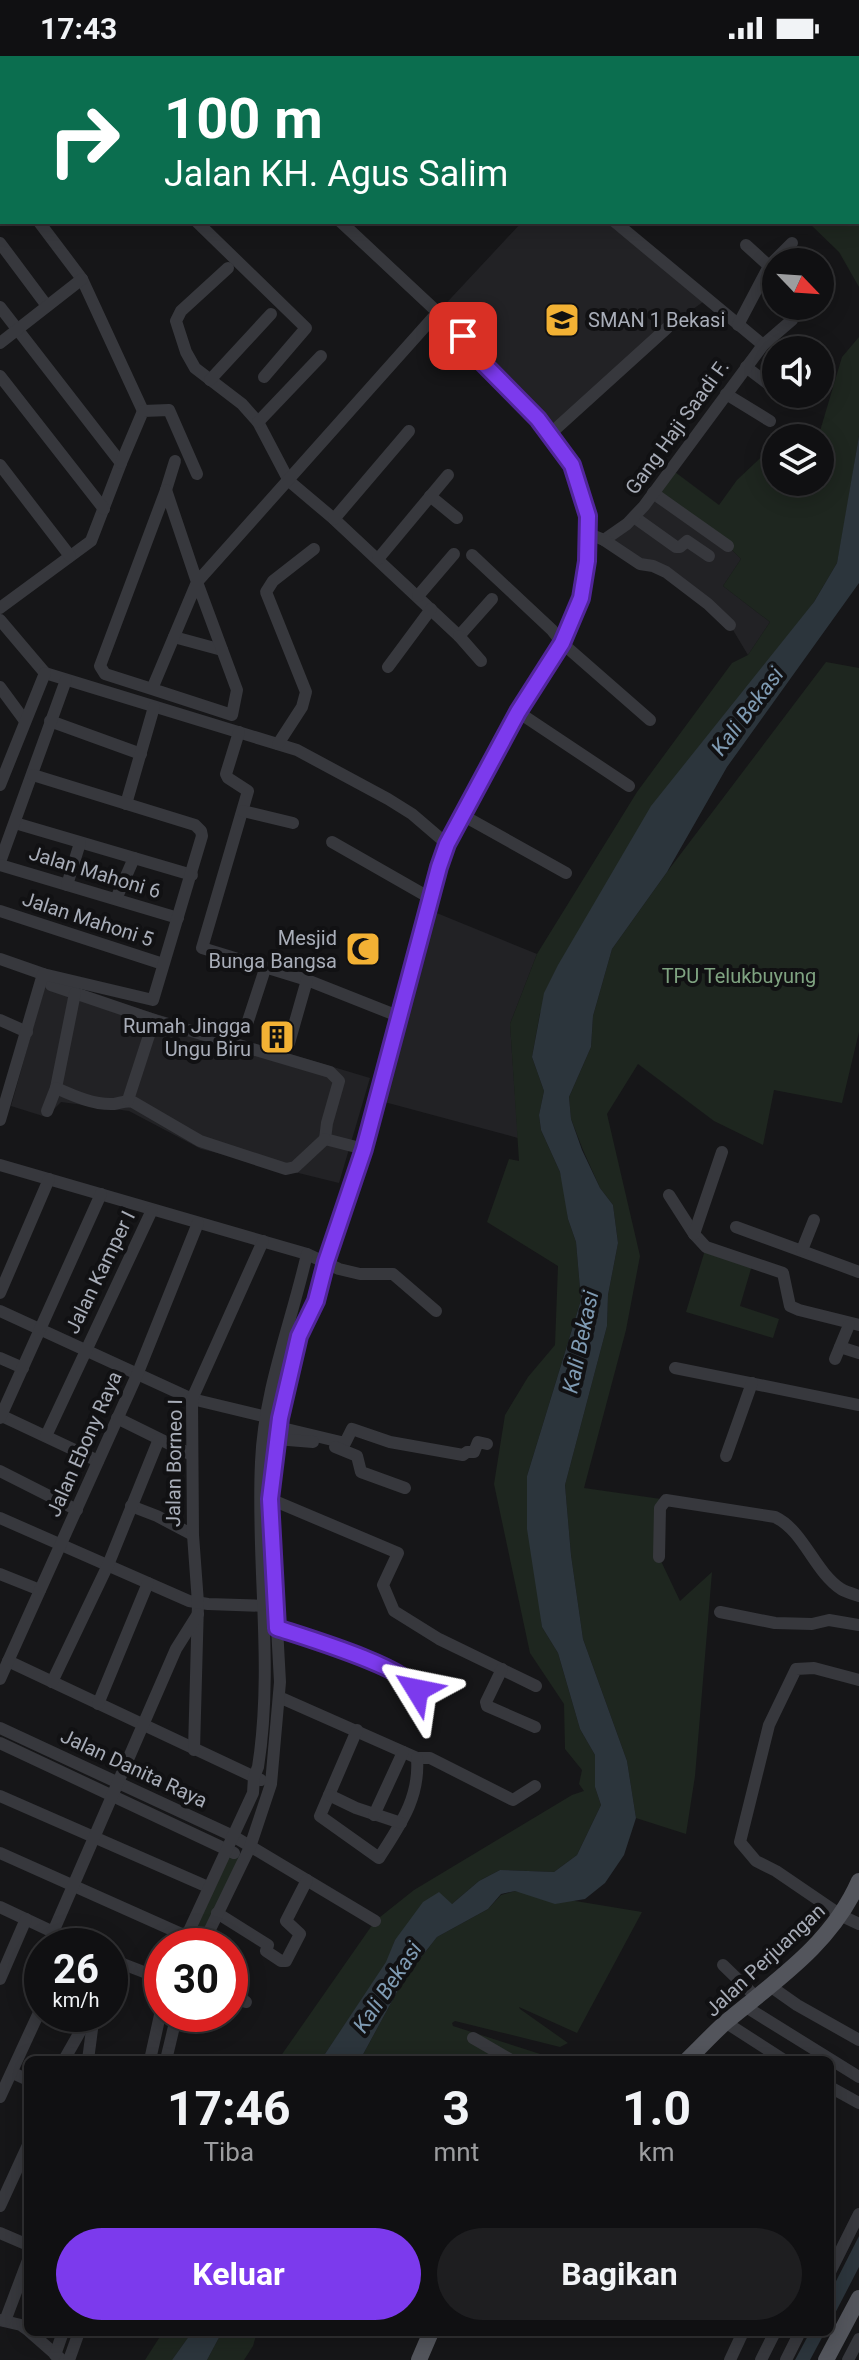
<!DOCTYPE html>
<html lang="id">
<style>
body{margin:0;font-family:Roboto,sans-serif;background:#1e1e20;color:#f1f3f6;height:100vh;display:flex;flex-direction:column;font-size:30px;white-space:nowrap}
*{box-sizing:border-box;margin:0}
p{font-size:26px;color:#9c9d9f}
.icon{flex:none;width:44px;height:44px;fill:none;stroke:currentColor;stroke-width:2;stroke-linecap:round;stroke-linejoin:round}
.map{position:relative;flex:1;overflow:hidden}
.drawer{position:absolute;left:24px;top:2000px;width:810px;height:280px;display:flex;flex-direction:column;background:#101012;border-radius:12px;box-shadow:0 4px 20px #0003,0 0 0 2px #303032}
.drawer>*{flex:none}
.top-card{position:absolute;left:0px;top:0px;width:860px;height:168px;box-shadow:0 4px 20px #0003,0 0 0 2px #303032;background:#0b6e4f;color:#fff;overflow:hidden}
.needle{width:52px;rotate:115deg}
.controls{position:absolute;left:762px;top:192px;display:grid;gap:16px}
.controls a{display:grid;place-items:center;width:72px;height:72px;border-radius:50%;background:#101012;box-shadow:0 4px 20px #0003,0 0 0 2px #303032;font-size:40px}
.speed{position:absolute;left:24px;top:1872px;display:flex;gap:16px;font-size:40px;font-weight:700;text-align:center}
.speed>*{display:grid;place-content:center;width:104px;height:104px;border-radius:50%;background:#101012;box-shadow:0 4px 20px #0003,0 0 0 2px #303032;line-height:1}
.speed small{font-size:20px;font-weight:400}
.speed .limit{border:12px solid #d22;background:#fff;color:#111}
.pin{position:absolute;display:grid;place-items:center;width:68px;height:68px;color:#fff;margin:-34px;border-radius:16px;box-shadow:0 4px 12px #0006}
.me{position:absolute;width:88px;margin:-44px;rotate:305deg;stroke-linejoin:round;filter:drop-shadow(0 0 6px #0008)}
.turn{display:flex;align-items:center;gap:28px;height:168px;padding:0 32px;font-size:36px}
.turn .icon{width:104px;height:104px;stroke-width:2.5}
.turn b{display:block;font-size:56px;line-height:68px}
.eta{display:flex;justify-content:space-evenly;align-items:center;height:136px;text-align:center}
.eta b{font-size:48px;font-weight:700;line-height:56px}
.action{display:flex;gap:16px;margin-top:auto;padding:16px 32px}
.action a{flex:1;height:92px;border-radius:48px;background:#7c3aed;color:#fff;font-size:32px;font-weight:700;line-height:92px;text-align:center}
.action a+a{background:#1e1e20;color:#f1f3f6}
.status{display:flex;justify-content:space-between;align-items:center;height:56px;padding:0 40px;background:#101012;direction:ltr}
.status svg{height:22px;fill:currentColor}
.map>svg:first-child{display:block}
.built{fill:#222225}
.green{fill:#1e261f}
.water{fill:#2c353c}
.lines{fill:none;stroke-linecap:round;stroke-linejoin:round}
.minor{stroke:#37383d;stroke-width:12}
.major{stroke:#53555c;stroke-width:16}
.route-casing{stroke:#51269a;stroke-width:20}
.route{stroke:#7c3aed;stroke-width:14}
.labels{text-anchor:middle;stroke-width:8;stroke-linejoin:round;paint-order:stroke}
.poi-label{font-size:20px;fill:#a8adb8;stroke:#111113;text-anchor:end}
.street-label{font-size:20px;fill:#a8adb8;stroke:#111113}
.park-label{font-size:20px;fill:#7fa381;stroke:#111113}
.water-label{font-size:22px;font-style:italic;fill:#7f9bb3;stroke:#111113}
</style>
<div class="status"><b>17:43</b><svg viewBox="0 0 49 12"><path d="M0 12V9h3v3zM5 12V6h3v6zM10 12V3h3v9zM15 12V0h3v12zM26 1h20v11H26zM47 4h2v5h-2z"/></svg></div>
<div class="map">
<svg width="859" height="2304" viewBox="0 0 859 2304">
<rect width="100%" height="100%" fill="#161618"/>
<g class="built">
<polygon points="522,166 615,166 707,243 667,272 550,378 438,256"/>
<polygon points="653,437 728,490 741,503 723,530 770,566 748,599 730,569 653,510 610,481"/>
<polygon points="427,853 537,898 510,968 518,1082 377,1044"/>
<polygon points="46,925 370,1022 339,1127 201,1093 129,1055 61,1046 46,1061 11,1050"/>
</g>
<g class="green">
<polygon points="858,160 859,160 859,231 839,196 808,166 858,166"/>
<polygon points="859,281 859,380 844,470 837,507 814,546 540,957 532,1001 544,1035 539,1059 541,1074 560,1116 566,1139 568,1163 576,1186 581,1244 527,1420 542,1571 558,1597 580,1673 595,1699 595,1731 601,1749 577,1799 554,1816 500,1814 479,1825 452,1848 395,1884 387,1906 321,2004 278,2004 375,1865 414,1834 572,1739 584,1735 579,1728 582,1714 565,1693 564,1648 530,1597 494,1428 505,1359 528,1321 555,1289 558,1210 487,1166 509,1103 519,1105 510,968 537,898 637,736 732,607 748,599 770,566 723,530 741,503 728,490 653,437 671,413 719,449 737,424 775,388 776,426 820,426 820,382 813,382 820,375 842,301"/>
<polygon points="826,606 859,612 859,976 842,1047 774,1034 763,1089 714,1065 638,1008 607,1058 640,1200 626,1274 584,1432 668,1444 666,1444 659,1501 680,1545 712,1516 695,1720 686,1778 636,1762 627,1705 583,1583 571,1499 565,1429 607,1270 608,1239 618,1187 613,1149 600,1132 583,1094 571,1063 569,1041 591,991 593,960 612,893 667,816"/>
<polygon points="706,1191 753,1206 740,1250 779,1263 773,1282 686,1256"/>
<polygon points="227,1793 244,1802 202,1890 182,1890"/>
<polygon points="515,1835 642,1856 577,1977 519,1951 520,1953 568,1987 560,1991 455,1965 452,1967 453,1970 559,2004 360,2004 404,1923 437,1881 488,1853 501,1839"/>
<polygon points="163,2276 192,2276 172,2304 145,2304"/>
<polygon points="222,2276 257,2276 253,2290 244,2304 207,2304"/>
</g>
<g class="water">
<polygon points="859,380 859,527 727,711 667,816 612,893 593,960 591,991 569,1041 571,1063 582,1094 600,1132 613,1149 618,1187 608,1239 607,1270 565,1429 571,1499 583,1583 627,1705 636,1762 624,1799 605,1827 585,1843 555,1848 515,1835 501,1838 488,1853 437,1881 404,1923 360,2004 321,2004 386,1906 395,1884 423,1846 439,1836 452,1848 479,1825 500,1814 554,1816 577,1799 601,1749 595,1731 595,1699 580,1673 558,1597 542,1571 527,1473 527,1420 581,1244 576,1186 568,1163 560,1116 541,1074 539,1059 544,1035 532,1001 544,937 558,909 651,750 814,546 837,507"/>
<polygon points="859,2180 859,2211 830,2267 830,2237"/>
<polygon points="192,2276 222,2276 207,2304 172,2304"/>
<polygon points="810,2276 825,2276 810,2304 795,2304"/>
</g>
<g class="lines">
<g class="minor">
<polyline points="172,0 174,2"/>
<polyline points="284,0 286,2"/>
<polyline points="158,2 160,0"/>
<polyline points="858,25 859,25"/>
<polyline points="858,57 859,57"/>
<polyline points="0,115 2,117"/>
<polyline points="39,166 82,223 143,355"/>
<polyline points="197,166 306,272 264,321"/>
<polyline points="615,166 763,289"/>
<polyline points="0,187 47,250"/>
<polyline points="769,210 792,187"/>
<polyline points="228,212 181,255 176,265 186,296 195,312 242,348 258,366 289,425 334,463 459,580 492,543"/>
<polyline points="0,251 121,407 91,485 0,552"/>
<polyline points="738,269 769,210 746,189"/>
<polyline points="0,287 82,223"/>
<polyline points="746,311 776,334"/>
<polyline points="0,320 104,453"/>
<polyline points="210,324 271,258"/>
<polyline points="726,338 770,365"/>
<polyline points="258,366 321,300"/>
<polyline points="550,378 667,272"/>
<polyline points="121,407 143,355 169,354 197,418"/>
<polyline points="0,409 70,500"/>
<polyline points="166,434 175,405"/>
<polyline points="653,437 728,490"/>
<polyline points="430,440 457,462"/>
<polyline points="634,461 676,491 680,491 687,485 709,500"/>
<polyline points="334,463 409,375"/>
<polyline points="587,477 604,484 627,468 644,450 763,289 792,264"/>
<polyline points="604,484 640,508 653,510 666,516 708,548 730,569"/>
<polyline points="472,499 552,574 562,587 650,664"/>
<polyline points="378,503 448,419"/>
<polyline points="418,540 454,498"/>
<polyline points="0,564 45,617"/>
<polyline points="459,580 481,605"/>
<polyline points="174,581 222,594"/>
<polyline points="388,611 431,553"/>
<polyline points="45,617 297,694 388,743 412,758 447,788"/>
<polyline points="0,631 25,665"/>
<polyline points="152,633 105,618 100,610 166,434 197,526 152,633 232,659 237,634 197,526 438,256"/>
<polyline points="518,656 629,730"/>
<polyline points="50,665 141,698"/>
<polyline points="239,676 226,718 228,722 248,735 202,892 307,924 398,960"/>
<polyline points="278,688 302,651 306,636 266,536 273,525 314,493"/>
<polyline points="0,729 45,617"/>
<polyline points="126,748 154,651"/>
<polyline points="243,755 293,767"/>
<polyline points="464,760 566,817"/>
<polyline points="15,767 192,819"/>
<polyline points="332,786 430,842"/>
<polyline points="0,806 66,624"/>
<polyline points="0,809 178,862"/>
<polyline points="67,829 80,787"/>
<polyline points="116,843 134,802"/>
<polyline points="0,855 163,908"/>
<polyline points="0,903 43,918"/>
<polyline points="51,929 154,964 330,1016 339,1025 327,1067 325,1083 364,1093"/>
<path d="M75,937L56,1032C74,1040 94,1049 114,1048C121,1047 126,1044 133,1046L200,1085L286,1113L295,1111L325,1083"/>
<polyline points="0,964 27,976"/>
<polyline points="247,968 265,913"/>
<polyline points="289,987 307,924"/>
<polyline points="128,1044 154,964"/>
<polyline points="47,1055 56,1032"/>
<polyline points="0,1064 43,918 153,944 202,780 201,775 195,769 33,719"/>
<polyline points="0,1109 307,1198 339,1213 360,1218 393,1218 436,1255"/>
<polyline points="669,1139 694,1178 706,1191 783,1217 790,1250 799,1254 859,1269"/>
<polyline points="736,1171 859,1216"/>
<polyline points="694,1178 722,1096"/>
<polyline points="802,1194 814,1164"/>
<polyline points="0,1237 49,1123"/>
<polyline points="0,1255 192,1343 271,1362"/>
<polyline points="840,1291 859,1297"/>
<polyline points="0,1302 23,1312"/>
<polyline points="835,1303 849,1269"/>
<polyline points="675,1312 859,1349"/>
<polyline points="0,1359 98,1405"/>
<polyline points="0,1362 101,1138"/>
<polyline points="117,1362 192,1399"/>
<polyline points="278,1371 345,1387 352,1373 390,1386 463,1399 467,1396 474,1396 478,1386 487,1388"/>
<polyline points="46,1380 152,1154"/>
<polyline points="276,1383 313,1386"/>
<polyline points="335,1391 357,1400 361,1416 405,1432"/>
<polyline points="726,1400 752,1327"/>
<polyline points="0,1415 77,1454"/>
<polyline points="270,1443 398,1497 383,1529 394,1555 439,1583 536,1630"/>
<polyline points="131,1450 157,1460 193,1479"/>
<polyline points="0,1462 189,1545 208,1548 267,1550"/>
<path d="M659,1501L660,1452L666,1444L775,1461C804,1475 814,1515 841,1533C846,1536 853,1538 859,1540"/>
<polyline points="0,1518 40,1534"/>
<polyline points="720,1556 775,1567 812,1568 829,1564 859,1569"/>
<path d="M277,1572C305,1581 406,1611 417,1634L415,1652"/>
<polyline points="8,1605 261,1724"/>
<polyline points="502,1613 486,1646 487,1650 535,1671"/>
<polyline points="0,1623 137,1319 198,1167"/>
<polyline points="859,1624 814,1612 796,1613 769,1669 740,1786 756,1805 776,1815 842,1860 859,1868"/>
<polyline points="52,1626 108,1509 159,1383"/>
<polyline points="279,1641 417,1702 430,1702 513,1744 535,1730"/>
<polyline points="98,1648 148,1527"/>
<polyline points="0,1672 233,1780 375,1865"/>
<path d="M357,1674L320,1760L379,1802C400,1769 420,1742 417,1702"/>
<polyline points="0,1687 234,1797"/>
<polyline points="194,1694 198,1547 193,1479 192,1343 263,1185"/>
<polyline points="329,1739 356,1752 401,1767"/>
<polyline points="0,1740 208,1831"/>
<polyline points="374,1759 403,1696"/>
<polyline points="0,1797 186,1880"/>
<polyline points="0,1851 83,1890"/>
<polyline points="217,1857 268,1889 266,1895 281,1905 286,1905 300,1878 286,1865 307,1824"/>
<polyline points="53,1876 176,1593 198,1558"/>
<path d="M182,1890L253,1737L254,1721L258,1711C274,1610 256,1507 261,1406C264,1334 291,1268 307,1198"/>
<polyline points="202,1890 250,1791 271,1728 280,1626 270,1443 276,1383 299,1280 316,1245 326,1206 364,1093 401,947 447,788 518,656 562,587 584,532 588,460 572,409 538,363 471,295 463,280 341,166"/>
<polyline points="110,1903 162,1923"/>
<polyline points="723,1909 756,1941"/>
<polyline points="0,1923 26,1863"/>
<polyline points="770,1930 797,1949 859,1984"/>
<polyline points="230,1935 246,1946"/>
<polyline points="746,1951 859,2021"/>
<polyline points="725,1966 784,2004"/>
<polyline points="473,1982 511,2004"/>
<polyline points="64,2004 90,1958"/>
<polyline points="88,2004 94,1958"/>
<polyline points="150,2004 162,1950"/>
<polyline points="166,2004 177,1958"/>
<polyline points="13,2017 28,2024"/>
<polyline points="830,2031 859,2047"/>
<polyline points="0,2041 42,1950"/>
<polyline points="0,2150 28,2089"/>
<polyline points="0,2177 28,2189"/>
<polyline points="830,2216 859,2158"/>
<polyline points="0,2264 21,2269 28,2274"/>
<polyline points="5,2265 28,2204"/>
<polyline points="30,2276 62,2304"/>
<polyline points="55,2299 63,2276"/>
<polyline points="69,2304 79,2276"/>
<polyline points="730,2304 743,2276"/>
<polyline points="761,2304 775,2276"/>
<polyline points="786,2304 800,2276"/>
<polyline points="848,2304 859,2283"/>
</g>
<g class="major">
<path d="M687,2004C701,1991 713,1977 727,1965C778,1923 832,1887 859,1825"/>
<polyline points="419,2304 431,2276"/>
<polyline points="826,2304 859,2242"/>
</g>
</g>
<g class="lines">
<defs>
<path id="route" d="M417,1634C406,1611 304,1581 277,1572L270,1443L280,1362L299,1280L316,1245L326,1206L364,1093L439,811L447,788L518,656L562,587L581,542L587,505L588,460L572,409L538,363L471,295L463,280"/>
</defs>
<use href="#route" class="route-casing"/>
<use href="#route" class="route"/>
</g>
<defs>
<symbol id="school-square" viewBox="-11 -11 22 22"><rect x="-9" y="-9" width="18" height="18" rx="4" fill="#f2b134" stroke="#111113"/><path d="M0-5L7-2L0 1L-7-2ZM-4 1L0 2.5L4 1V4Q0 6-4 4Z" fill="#111"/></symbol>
<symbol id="mosque-square" viewBox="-11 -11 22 22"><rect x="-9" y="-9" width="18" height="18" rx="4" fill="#f2b134" stroke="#111113"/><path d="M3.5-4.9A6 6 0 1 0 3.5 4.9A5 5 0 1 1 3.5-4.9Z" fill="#111"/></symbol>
<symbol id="building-square" viewBox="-11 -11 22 22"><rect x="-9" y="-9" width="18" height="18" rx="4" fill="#f2b134" stroke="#111113"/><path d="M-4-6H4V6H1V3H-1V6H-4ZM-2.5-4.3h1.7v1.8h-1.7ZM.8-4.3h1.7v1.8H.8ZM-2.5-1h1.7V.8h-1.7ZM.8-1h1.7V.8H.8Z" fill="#111"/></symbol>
</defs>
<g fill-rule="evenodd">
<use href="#school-square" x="542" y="244" width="40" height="40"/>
<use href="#mosque-square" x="343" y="873" width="40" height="40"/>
<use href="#building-square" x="257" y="961" width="40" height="40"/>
</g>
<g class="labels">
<g class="poi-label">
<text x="588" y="271" text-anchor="start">SMAN 1 Bekasi</text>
<text x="337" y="889">Mesjid<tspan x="337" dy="23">Bunga Bangsa</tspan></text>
<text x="251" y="977">Rumah Jingga<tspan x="251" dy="23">Ungu Biru</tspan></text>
</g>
<g class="street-label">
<text transform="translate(677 371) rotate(-54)" y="7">Gang Haji Saadi F.</text>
<text transform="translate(95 816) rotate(17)" y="7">Jalan Mahoni 6</text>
<text transform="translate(88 863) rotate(18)" y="7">Jalan Mahoni 5</text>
<text transform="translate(100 1216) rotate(-64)" y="7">Jalan Kamper I</text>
<text transform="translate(84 1388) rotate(-66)" y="7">Jalan Ebony Raya</text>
<text transform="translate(174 1407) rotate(-89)" y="7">Jalan Borneo I</text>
<text transform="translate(134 1712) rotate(25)" y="7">Jalan Danita Raya</text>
<text transform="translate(765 1904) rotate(-43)" y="7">Jalan Perjuangan</text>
</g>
<g class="park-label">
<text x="739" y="927">TPU Telukbuyung</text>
</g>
<g class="water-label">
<text transform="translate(747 655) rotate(-53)" y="8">Kali Bekasi</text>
<text transform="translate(580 1286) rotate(-78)" y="8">Kali Bekasi</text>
<text transform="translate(387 1931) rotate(-56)" y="8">Kali Bekasi</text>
</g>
</g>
</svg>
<div class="controls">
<a><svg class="needle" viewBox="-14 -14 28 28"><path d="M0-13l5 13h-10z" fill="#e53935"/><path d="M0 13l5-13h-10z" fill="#9c9d9f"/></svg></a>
<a><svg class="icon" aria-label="sound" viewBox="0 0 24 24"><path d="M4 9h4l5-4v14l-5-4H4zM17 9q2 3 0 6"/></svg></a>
<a><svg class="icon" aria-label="layers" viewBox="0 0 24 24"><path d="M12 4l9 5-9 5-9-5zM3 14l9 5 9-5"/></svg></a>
</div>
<div class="speed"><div>26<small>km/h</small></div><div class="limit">30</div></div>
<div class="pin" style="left:463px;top:280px;background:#d93025"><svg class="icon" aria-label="arrive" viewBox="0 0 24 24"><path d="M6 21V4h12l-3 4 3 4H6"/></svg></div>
<svg class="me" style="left:417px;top:1634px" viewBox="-20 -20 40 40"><path d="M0-17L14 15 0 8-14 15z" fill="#7c3aed" stroke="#fff" stroke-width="4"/></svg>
<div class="top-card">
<div class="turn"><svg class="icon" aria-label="right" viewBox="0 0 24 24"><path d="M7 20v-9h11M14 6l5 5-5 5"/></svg><div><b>100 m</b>Jalan KH. Agus Salim</div></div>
</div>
<section class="drawer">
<div class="eta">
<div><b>17:46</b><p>Tiba</p></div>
<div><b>3</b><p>mnt</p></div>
<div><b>1.0</b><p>km</p></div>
</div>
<div class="action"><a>Keluar</a><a>Bagikan</a></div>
</section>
</div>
